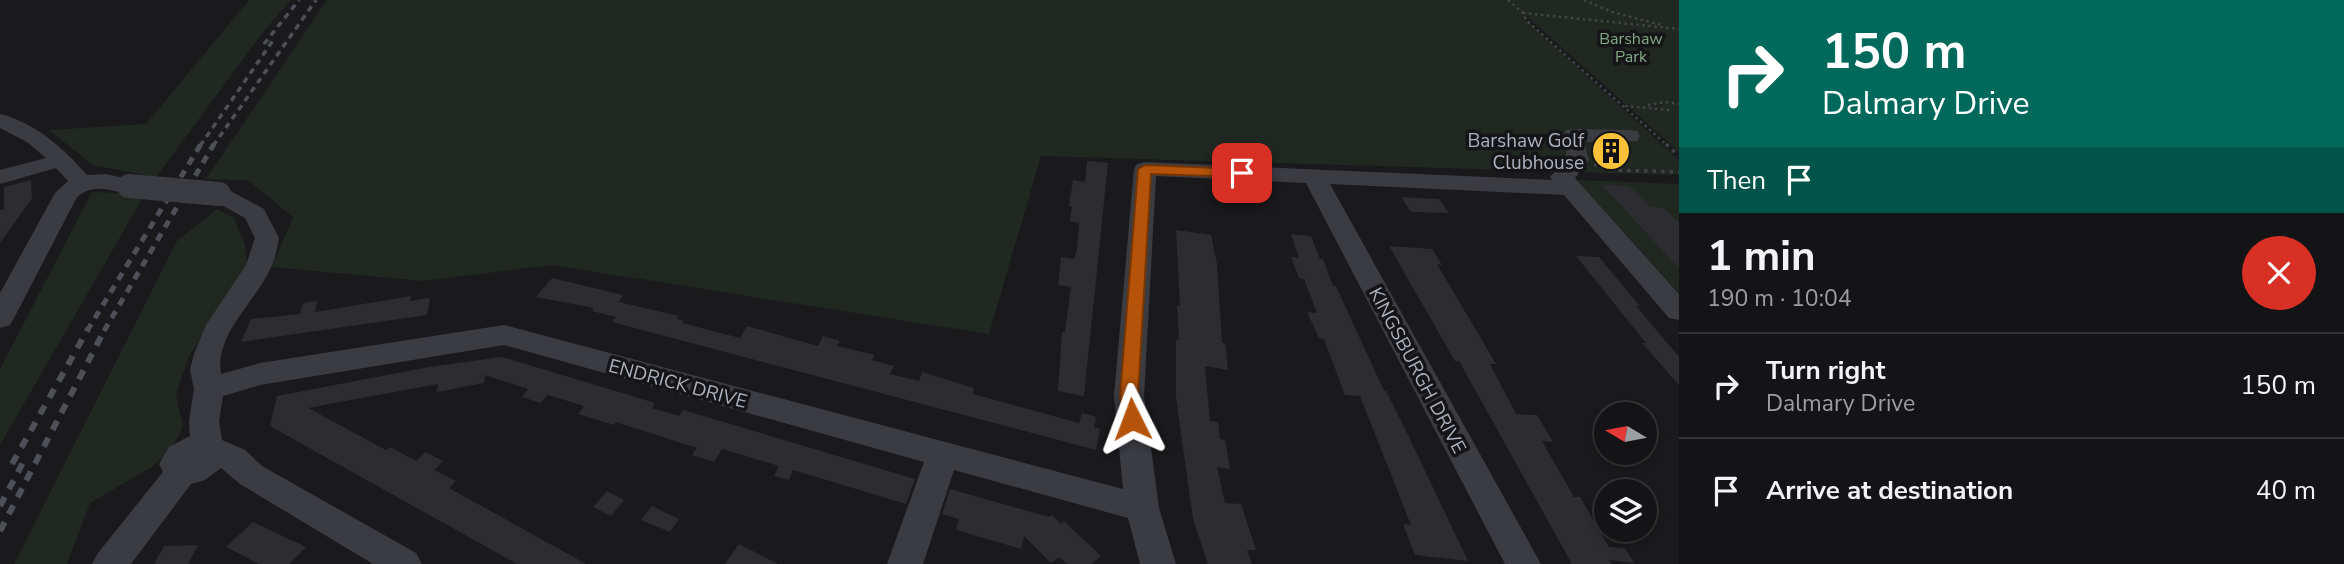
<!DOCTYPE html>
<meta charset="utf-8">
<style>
body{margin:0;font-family:"Nunito Sans",sans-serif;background:#212123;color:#f1f3f6;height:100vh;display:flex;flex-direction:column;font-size:26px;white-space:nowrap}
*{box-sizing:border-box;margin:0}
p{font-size:23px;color:#9d9ea1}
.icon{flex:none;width:38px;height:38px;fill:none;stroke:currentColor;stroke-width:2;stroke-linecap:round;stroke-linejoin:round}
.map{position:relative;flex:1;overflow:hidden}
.sheet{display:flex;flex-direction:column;background:#141416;width:665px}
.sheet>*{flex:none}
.top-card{background:#00695c;color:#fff;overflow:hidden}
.needle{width:46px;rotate:280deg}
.fabs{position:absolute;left:1594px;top:402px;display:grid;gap:14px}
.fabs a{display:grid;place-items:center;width:63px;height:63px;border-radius:50%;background:#141416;box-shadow:0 4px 10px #0003,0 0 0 2px #333335;font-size:35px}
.pin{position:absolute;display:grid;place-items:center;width:60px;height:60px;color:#fff;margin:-30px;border-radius:14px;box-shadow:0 4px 10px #0006}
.me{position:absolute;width:77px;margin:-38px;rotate:357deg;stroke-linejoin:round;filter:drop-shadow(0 0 5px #0008)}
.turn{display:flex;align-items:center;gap:24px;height:147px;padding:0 28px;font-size:32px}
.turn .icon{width:91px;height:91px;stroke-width:2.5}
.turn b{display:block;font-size:49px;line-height:60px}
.then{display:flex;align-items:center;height:66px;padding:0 28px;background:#0003;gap:14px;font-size:26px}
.round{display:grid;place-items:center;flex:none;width:74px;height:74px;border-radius:37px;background:#212123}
.overview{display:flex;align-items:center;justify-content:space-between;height:119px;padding:0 28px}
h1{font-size:42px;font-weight:700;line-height:52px}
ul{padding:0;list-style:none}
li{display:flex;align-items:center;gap:21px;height:105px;padding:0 28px;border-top:2px solid #333335}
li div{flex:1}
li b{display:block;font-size:26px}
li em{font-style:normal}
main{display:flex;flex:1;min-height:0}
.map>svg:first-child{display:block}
.green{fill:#202821}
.building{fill:#2d2d31}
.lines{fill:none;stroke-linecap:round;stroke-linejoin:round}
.path-far1{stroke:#414349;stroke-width:2.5;stroke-dasharray:2.5 3.5;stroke-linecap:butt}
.path{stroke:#414349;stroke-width:3.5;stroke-dasharray:3.5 5;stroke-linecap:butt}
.minor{fill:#3b3c42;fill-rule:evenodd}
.rail-far2{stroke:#4e5057;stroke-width:3.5;stroke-dasharray:6 5;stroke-linecap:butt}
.rail-far1{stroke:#4e5057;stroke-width:5;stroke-dasharray:8 7;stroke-linecap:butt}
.rail{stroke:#4e5057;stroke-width:6;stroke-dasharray:10 9;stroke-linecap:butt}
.minor-bridge{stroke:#3b3c42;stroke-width:24}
.route{fill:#b45309;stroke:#753606;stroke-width:2}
.labels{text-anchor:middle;stroke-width:7;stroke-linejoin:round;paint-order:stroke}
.far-park-label{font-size:16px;fill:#83a887;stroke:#151518}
.poi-label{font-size:19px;fill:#acb1bd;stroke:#151518;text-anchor:end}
.street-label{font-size:19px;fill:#acb1bd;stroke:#151518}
</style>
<main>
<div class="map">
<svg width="1679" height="564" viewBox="0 0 1679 564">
<rect width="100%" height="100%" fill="#1a1a1d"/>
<g class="green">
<polygon points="249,0 291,0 264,31 156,177 93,165 49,130 146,124"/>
<polygon points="327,0 1679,0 1679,152 1524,14 1527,21 1679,160 1679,175 1041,156 989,334 552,265 423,281 272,267 293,217 248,180 206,179"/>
<polygon points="1577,180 1679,184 1679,293"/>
<polygon points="92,192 145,194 0,445 0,369"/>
<polygon points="217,209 234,218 245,245 247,266 188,358 176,395 183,427 173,446 152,467 90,503 67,564 14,564 177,241"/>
</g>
<g class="building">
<polygon points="1087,161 1108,163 1084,396 1058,391 1062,332 1065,332 1071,287 1058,285 1061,257 1074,259 1077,250 1079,223 1070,221 1072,207 1069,206 1073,180 1085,182"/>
<polygon points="31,180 32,198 0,243 0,210 4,209 4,187"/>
<polygon points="1602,185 1629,186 1650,207 1664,208 1679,222 1679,268"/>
<polygon points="1401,197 1439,199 1449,213 1411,212"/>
<polygon points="1176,230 1211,235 1217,264 1222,343 1225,343 1228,370 1205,366 1210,421 1218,422 1220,439 1225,440 1230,469 1217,467 1225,503 1241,504 1256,550 1247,550 1252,564 1208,564 1193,519 1176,397 1176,339 1179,340 1177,305 1180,306"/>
<polygon points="1291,234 1311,236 1320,259 1323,259 1333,286 1336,286 1384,391 1386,391 1408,435 1468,561 1415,555 1403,524 1411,525 1360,396 1345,395 1324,339 1319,338 1307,312 1317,313 1304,279 1299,278 1291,257 1299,258"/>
<polygon points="1389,246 1432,249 1442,265 1437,264 1496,364 1490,364 1516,414 1537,415 1553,442 1542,441 1574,497 1580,497 1609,547 1625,548 1634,563 1609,560 1611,564 1572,564 1459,361 1455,361"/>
<polygon points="1576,256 1599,257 1640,306 1636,306 1679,357 1679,385 1642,343 1646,343"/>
<polygon points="552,278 623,295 619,302 679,316 677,319 684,321 682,323 740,338 747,326 818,346 823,336 840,341 837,346 875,355 872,360 894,366 890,374 919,381 922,372 974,388 973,394 1079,423 1082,413 1096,417 1094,427 1100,429 1096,450 612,322 616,317 592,311 594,308 536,297"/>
<polygon points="411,296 410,301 430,298 427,315 241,342 251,319 300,314 303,303 317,301 315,312"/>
<polygon points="502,357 655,403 652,408 679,416 683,410 915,479 906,504 793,470 789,480 774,476 779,466 722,449 714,462 692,455 697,448 616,422 614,425 578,414 584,406 555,397 547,395 541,403 522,397 528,389 485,375 484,383 437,392 438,384 308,408 386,450 390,447 416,461 425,452 443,461 434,470 456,481 449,488 586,564 517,564 270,426 277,396 429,367"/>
<polygon points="950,489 1049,517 1052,515 1061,524 1064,521 1101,556 1091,564 1067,564 1059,557 1051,563 1024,536 1021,549 956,530 959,519 942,514"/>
<polygon points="607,491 624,500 611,516 593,507"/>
<polygon points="652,506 679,519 670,532 641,520"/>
<polygon points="253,522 306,547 289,564 259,564 226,547"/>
<polygon points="739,544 778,564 725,564"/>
<polygon points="198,545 188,564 154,564 164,546"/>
</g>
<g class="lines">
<g class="path-far1">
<polyline points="1508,0 1523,13 1527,21 1668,146"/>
<polyline points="1584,0 1612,12 1662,25"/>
<polyline points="1523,13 1679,29"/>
<polyline points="1648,105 1665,102 1679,104"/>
<polyline points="1625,106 1670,110"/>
</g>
<g class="path">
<polyline points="1666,144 1679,156"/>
<polyline points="1594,164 1614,170 1679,172"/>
</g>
<g class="minor">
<path d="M0,114C36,123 63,148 87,175L106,174L137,181L141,186L137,191C114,197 99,179 77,197L14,318L10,325L0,328V293L55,193L68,181L56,168L0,184V170L46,158L27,142L0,128Z"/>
<path d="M1574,129L1629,130L1637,131L1640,136L1637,141L1584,142L1589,160L1575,178L1679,294V320L1669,318L1564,195L1330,184L1541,564H1505L1306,183L1156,176L1144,396L1159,508L1176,564H1140L1128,518L954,470L923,564H887L924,462L504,345L260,385L223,396L219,421L222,440L245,450L262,466L416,553L422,564H373L240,484L221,468L205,480L191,484L131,564H92L98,553L163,472L159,464L169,447L190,436L189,421L194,389L190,370L194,354L206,325L246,265L255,238L245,218L211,199L207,194L211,189H227L264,209L279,238C277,247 276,257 272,265C258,300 214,333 221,374L260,363L504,325L1123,489L1114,396L1134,169L1137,164L1145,162L1552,180L1550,177L1567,160L1563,135L1566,130Z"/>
</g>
<g class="rail-far2">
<polyline points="264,44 299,0"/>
<polyline points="200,146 274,39"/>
<polyline points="213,146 316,0"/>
</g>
<g class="rail-far1">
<polyline points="87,331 201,144"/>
<polyline points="104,331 214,144"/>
</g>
<g class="rail">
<polyline points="12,464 88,329"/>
<polyline points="0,506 26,457"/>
<polyline points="0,531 105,329"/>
</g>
<polyline class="minor-bridge" points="129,186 219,194"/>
</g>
<polygon class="route" points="1145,165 1242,169 1249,173 1242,177 1151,174 1138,396 1141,419 1138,424 1132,426 1125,424 1120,396 1138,169"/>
<defs>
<symbol id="building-disc" viewBox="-11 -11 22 22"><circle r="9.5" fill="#f8c137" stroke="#151518"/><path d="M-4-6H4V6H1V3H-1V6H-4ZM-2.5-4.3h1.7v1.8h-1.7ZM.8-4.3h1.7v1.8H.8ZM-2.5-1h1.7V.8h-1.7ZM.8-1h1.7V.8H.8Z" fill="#111"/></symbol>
</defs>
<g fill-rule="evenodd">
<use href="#building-disc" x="1589" y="129" width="44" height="44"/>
</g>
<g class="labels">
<g class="far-park-label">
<text x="1631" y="44">Barshaw<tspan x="1631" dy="18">Park</tspan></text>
</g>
<g class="poi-label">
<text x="1584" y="147">Barshaw Golf<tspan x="1584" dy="22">Clubhouse</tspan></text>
</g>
<g class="street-label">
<text transform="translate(1418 370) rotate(62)" y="7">KINGSBURGH DRIVE</text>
<text transform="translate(678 383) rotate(15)" y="7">ENDRICK DRIVE</text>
</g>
</g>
</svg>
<div class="fabs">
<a><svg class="needle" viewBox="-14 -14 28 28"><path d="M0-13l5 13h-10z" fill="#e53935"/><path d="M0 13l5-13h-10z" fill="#9d9ea1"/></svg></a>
<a><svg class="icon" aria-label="layers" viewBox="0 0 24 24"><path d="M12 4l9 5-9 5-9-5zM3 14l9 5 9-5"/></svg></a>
</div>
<div class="pin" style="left:1242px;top:173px;background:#d93025"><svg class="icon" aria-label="arrive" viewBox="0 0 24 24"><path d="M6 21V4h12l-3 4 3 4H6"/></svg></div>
<svg class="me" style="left:1132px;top:419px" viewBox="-20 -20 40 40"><path d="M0-17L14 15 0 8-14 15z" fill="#b45309" stroke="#fff" stroke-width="4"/></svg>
</div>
<section class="sheet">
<div class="top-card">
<div class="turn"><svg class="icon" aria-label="right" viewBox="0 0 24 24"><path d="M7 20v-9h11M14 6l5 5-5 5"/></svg><div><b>150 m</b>Dalmary Drive</div></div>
<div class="then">Then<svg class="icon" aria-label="arrive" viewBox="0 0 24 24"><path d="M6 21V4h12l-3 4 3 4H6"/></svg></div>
</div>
<div class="overview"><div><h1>1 min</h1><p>190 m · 10:04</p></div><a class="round" style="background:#d93025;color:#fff"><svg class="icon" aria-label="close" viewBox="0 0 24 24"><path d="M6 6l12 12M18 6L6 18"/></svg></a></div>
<ul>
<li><svg class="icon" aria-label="right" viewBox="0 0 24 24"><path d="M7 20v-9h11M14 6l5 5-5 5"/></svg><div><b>Turn right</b><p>Dalmary Drive</p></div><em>150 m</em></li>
<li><svg class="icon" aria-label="arrive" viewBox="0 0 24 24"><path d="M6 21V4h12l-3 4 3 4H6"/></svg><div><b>Arrive at destination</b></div><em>40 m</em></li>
</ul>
</section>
</main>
